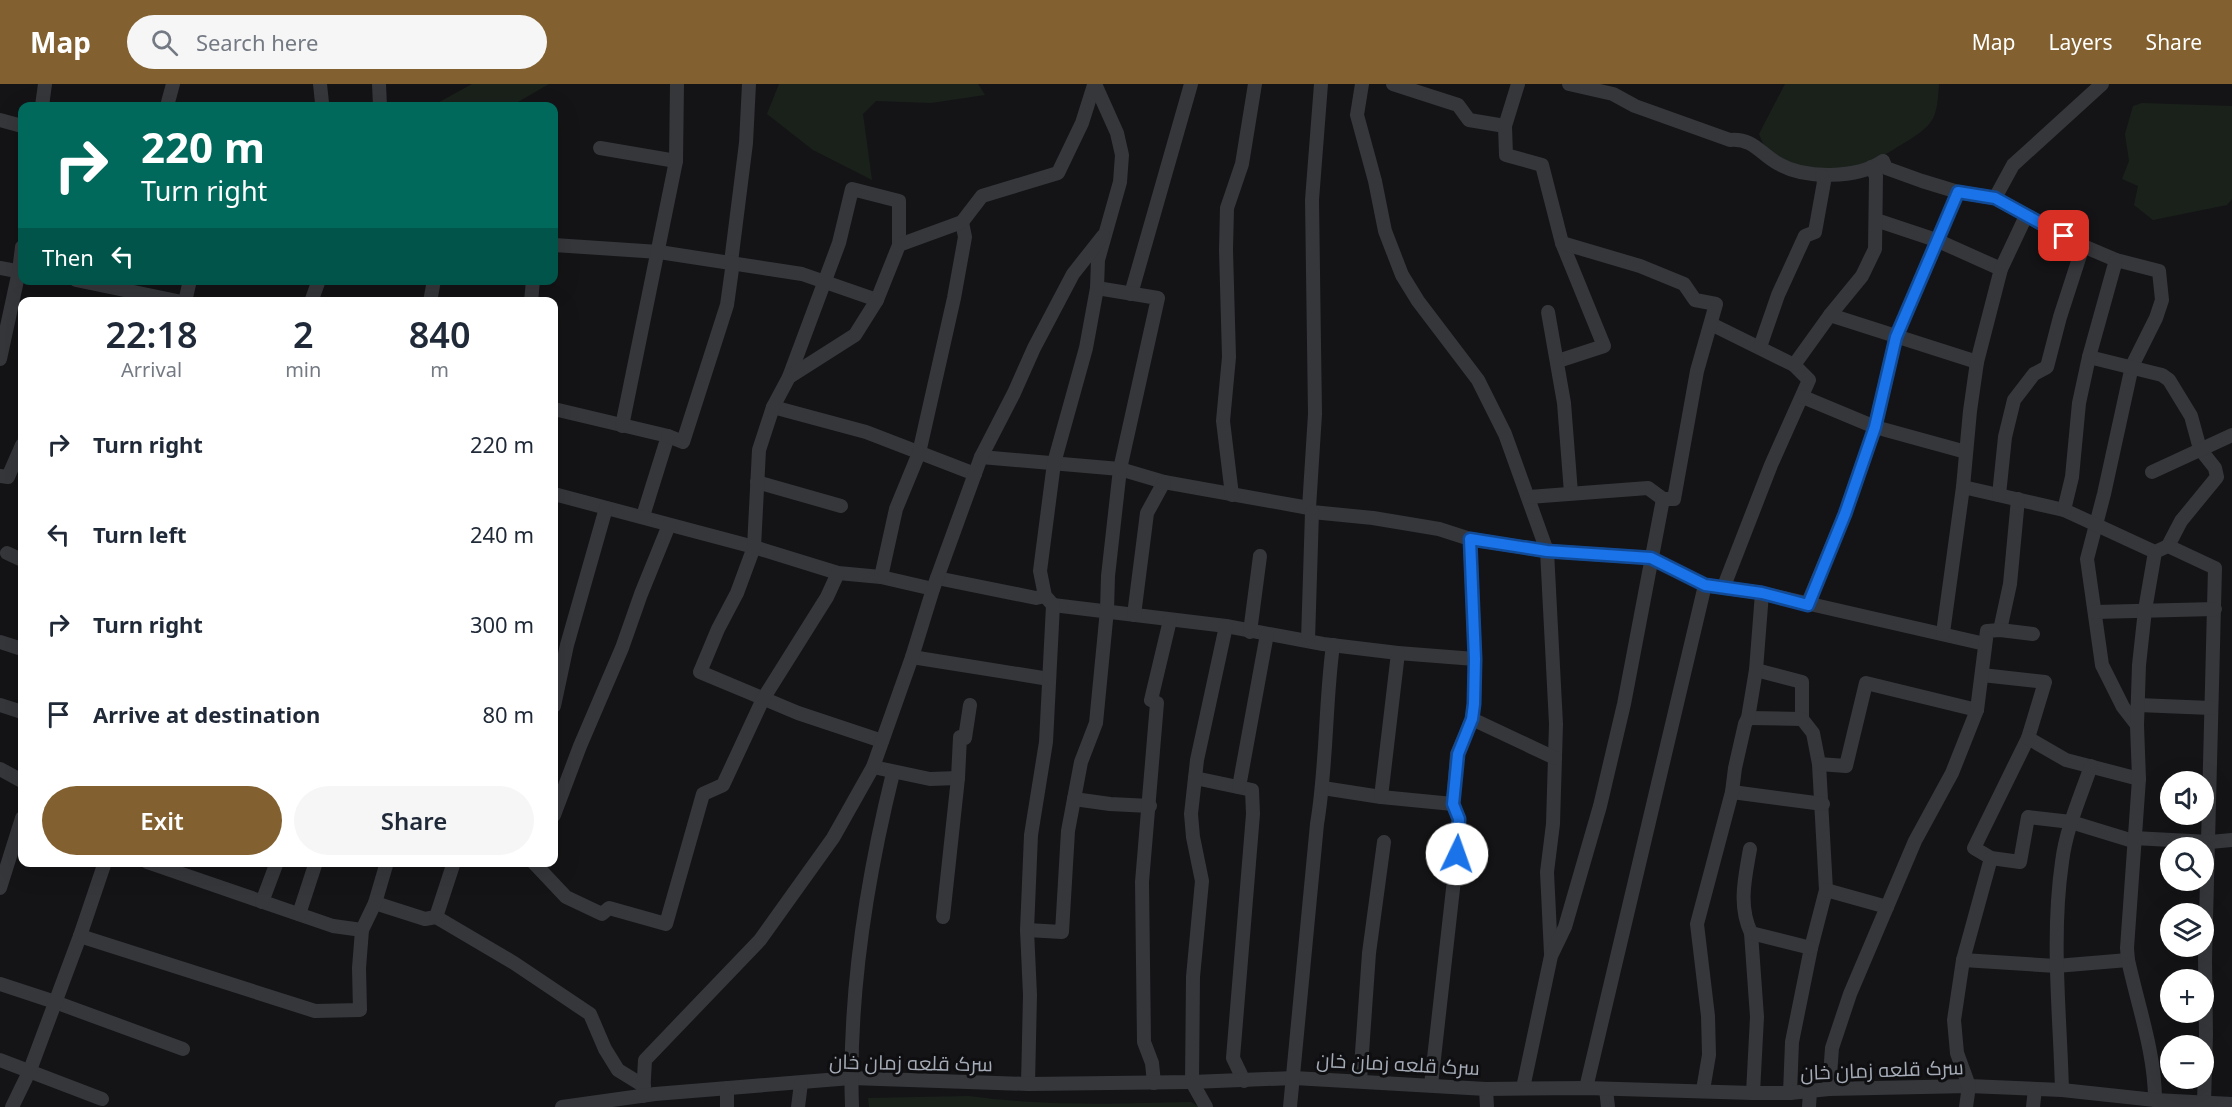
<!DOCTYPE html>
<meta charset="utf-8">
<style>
body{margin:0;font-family:"Noto Sans",Cairo,sans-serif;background:#f6f6f7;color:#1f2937;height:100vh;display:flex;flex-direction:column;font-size:22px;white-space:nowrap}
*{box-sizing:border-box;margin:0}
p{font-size:20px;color:#747a83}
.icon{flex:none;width:33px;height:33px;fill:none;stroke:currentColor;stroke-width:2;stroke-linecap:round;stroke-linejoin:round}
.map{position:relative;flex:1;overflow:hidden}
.drawer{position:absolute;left:18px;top:213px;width:540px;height:570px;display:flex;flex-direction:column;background:#fff;border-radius:12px;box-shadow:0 6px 24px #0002}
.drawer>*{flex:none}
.hud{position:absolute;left:18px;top:18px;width:540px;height:183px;border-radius:12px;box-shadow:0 6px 24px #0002;background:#00695c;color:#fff;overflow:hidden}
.controls{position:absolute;left:2160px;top:687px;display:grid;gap:12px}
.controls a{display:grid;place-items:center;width:54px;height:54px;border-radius:50%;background:#fff;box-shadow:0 6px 24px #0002;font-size:30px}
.pin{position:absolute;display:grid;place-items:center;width:51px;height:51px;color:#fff;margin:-26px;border-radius:12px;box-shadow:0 3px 9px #0006}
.me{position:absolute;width:66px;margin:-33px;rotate:3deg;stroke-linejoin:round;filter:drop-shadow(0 0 4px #0008)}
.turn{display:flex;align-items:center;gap:21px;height:126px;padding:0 24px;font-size:27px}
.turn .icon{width:78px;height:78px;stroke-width:2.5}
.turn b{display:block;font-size:42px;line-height:51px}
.then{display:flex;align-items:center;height:57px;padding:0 24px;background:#0003;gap:12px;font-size:22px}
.eta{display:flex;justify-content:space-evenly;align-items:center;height:102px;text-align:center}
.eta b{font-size:36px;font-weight:600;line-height:42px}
.action{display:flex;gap:12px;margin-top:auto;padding:12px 24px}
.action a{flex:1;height:69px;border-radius:36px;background:#82602f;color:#fff;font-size:24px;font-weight:600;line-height:69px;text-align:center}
.action a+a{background:#f6f6f7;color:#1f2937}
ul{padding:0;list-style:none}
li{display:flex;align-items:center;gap:18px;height:90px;padding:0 24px}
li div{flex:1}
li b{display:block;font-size:22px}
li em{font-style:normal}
header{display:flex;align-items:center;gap:36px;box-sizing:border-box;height:84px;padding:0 30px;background:#82602f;color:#fff}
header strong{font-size:28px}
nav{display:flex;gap:33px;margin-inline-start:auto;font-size:21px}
.search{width:420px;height:54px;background:#f6f6f7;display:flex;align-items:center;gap:15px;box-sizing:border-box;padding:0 21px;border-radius:33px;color:#747a83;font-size:22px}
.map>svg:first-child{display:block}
.green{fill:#1a211b}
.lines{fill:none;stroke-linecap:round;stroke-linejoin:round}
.minor{stroke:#35373b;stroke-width:14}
.route-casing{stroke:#114b97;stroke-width:15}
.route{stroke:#1a73e8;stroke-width:10}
.labels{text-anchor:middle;stroke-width:6;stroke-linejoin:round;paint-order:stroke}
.street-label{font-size:20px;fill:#a5acb7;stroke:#0f0f11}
</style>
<header>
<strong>Map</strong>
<div class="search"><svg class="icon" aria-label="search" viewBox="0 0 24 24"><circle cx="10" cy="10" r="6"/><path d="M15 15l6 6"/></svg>Search here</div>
<nav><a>Map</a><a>Layers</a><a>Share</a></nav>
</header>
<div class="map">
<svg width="2232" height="1023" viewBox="0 0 2232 1023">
<rect width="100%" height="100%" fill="#141416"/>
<g class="green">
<polygon points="472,0 549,0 518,18 521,22 432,22"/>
<polygon points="779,0 978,0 985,11 931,19 876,17 863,30 872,96 813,66 767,30"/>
<path d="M1785,0H1939C1938,10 1938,23 1934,32C1929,45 1911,55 1899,62C1885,71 1866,82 1849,85C1814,92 1772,88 1759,50Z"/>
<polygon points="2142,19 2232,22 2232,115 2227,121 2153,136 2134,121 2138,102 2122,95 2129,77 2125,50 2133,22"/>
<path d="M969,1012C1042,1022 1117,1020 1191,1018L1199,1023H869L868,1014Z"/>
</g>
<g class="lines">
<g class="minor">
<polyline points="320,0 322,19"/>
<polyline points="379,0 380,22"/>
<polyline points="1362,0 1357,31 1375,97 1385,147 1402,191 1418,217 1478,296 1505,350 1547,467 1556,640 1553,740 1547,788 1551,870"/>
<polyline points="1393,0 1458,21 1469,36 1505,42"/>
<polyline points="1518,0 1505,42 1506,71 1542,81 1562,159 1604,262 1558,277"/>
<path d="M1569,0L1613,10L1635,22L1730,56C1754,54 1760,70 1779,80C1805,95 1857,95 1883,77L1886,84L1922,97L1958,108L1995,114L2083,162L2116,176L2159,187L2162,216L2156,234L2132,282L2104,410L2087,475L2102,581L2123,623L2137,641"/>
<polyline points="42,22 45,0"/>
<polyline points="167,22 173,0"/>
<polyline points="0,36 22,42"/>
<polyline points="600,64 676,77"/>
<polyline points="1995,114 2013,81 2102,0"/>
<polyline points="1876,136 1936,156 2001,185"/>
<polyline points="554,161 659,168 802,190 877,216"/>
<polyline points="731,178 746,59 749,0"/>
<polyline points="0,184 22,188"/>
<polyline points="76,196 182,218"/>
<polyline points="1131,210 1191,0"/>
<polyline points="185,218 190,196"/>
<polyline points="311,218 319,196"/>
<polyline points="430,218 434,196"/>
<polyline points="531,218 533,196"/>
<polyline points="1548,228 1564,319 1571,409"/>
<polyline points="1830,231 1977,278"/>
<polyline points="1711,240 1794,281 1809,296 1771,381 1724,502"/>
<polyline points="1760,263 1778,211 1805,152 1815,148 1824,98 1822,92"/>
<polyline points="2089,273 2162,291 2169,296 2191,332 2200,365 2215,384 2217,393 2181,437 2168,462"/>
<polyline points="0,275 19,187 22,163"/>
<polyline points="1794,281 1830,231 1862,192 1875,165 1876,92 1871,83"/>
<polyline points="789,293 839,159 852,105 899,117 899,161"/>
<polyline points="1803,313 1875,343 1966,368"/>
<polyline points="773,323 866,348 975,390"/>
<polyline points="554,325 668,352 643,432"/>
<polyline points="622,342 676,77 677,0"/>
<polyline points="668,352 683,358 727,221 733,178"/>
<polyline points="981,373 1120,385 1164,398 1309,424 1312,428 1373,434 1439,445 1470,455 1547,467 1651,474 1705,501 1762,509 1985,560"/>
<polyline points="2152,388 2232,351"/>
<polyline points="0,392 8,393 22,361"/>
<polyline points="757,398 841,422"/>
<polyline points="1963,403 2064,426 2155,468 2168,462 2215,484 2205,875 2206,951 2204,1018 2206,1023"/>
<polyline points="554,410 754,463 838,489 881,493 933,505"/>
<polyline points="1232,411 1223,337 1229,273 1226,166 1227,124 1242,80 1255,0"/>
<polyline points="1999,411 2005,353 2014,316 2034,290 2047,283 2060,233 2083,162"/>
<polyline points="1529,413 1648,404 1663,415"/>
<polyline points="1309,424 1315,330 1312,116 1321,0"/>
<polyline points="2064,426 2072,393 2079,319 2089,273 2116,176"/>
<polyline points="7,469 22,476"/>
<polyline points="881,493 896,425 919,369 954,214 965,153 962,138"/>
<polyline points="937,494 1036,514 1045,512"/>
<polyline points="1053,521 1226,542 1323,560 1398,569 1475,575"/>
<polyline points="1807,521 1845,430 1875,343 1896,253 1958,108"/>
<polyline points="2095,528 2215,525"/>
<polyline points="1134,531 1147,429 1164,398"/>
<polyline points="2000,546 2010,500 2018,415"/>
<polyline points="1250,548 1260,472"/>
<polyline points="1943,549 1963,403 1970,327 1977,278 2001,185 2026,132"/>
<polyline points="1308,556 1312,428"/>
<polyline points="0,558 22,565"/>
<polyline points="912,573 1049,595"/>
<polyline points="1756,586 1802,598 1802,635 1813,649 1819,680 1826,806 1811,864 1792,958 1790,1009"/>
<polyline points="1982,591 2045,598 2028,654 1974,764 1991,774 2020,778 2028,733 2071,738 2133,757"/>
<polyline points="0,621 22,628"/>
<polyline points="2138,621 2211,624"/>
<polyline points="554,622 567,561 606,424"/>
<polyline points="1748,634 1802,635"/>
<polyline points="1472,635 1555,674"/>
<polyline points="2028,654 2066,676 2139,695"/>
<polyline points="882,657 798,629 700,588 718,545 737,509 754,463 759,366 773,323 789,293 855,251 877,216 899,161 962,138 982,112 1058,89 1082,39 1094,1"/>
<polyline points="1819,680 1846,682 1866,599 1977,626"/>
<polyline points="873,683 930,695 958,694"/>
<polyline points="0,685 22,697"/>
<polyline points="1195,694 1252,706 1253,730 1233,974 1244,997"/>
<polyline points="1239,703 1267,550"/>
<polyline points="1323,704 1381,713 1453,720"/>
<polyline points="1732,708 1823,720"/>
<polyline points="1381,713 1398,569"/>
<polyline points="1074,715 1110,720 1150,722"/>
<polyline points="554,731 580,662 622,564 641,510 669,441"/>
<polyline points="2133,754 2210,758 2232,756"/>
<path d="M1750,765C1745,794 1738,821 1751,849L1757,933L1753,1009"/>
<polyline points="147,778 333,842 362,846"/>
<polyline points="533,778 566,813 602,830 609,824 666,840 703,710 723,701 763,615 827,513 838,489"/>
<polyline points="0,804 22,734"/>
<polyline points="1826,806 1887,823"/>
<polyline points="262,818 277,778"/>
<polyline points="375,819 425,835 436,833 514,879 590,930 605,965 618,986 644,1002"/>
<polyline points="299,830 316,778"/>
<polyline points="436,833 454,778"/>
<polyline points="943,833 958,694 960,653 965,654 970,621"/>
<polyline points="1027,846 1062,848 1068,747 1081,678 1096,639 1107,526 1108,492 1120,385 1158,214 1097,204"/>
<polyline points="1751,849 1811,864"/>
<polyline points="80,852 315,927 360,926 359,884 362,846 375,819 387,778"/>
<polyline points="1963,876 2056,882 2128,876"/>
<polyline points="0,900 55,918 183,965"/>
<polyline points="0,976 102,1015"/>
<polyline points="1360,997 1369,869 1384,758"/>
<polyline points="1154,999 1152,979 1144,958 1142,798 1157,619 1151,616 1170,536"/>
<polyline points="1028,1000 1030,911 1027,846 1031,751 1046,658 1053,521 1045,512 1040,487 1054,379 1086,264 1097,204 1098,176 1120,98 1122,71 1117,49 1095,0"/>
<polyline points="1431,1001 1457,769 1459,735 1453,720 1457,670 1472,635 1474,619 1475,575 1470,455"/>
<polyline points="1523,1004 1551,872 1565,843 1600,722 1624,620 1663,415 1674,415 1697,287 1716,220 1695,216 1684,200 1640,182 1562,159"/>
<polyline points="1586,1004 1705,501"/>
<polyline points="1486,1005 1487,1023"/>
<polyline points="1606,1005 1608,1023"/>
<polyline points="1829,1005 1832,964 1850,910 1915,757 1952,689 1977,626 1987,547 2000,546 2033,550"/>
<polyline points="1703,1006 1709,971 1708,932 1697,840 1732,708 1735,684 1745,640 1748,634 1756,586 1762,509"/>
<path d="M2062,1006C2060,930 2051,854 2062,778C2066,745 2080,714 2091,682"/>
<polyline points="643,1012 645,976 760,856 833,754 873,683 912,573 933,505 981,373 1014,309 1034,264 1073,190 1103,152"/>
<path d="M2155,1016C2155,969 2138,922 2128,876L2127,864L2139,695L2137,641L2139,581L2145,526L2155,468"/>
<polyline points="12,1023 30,986 80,852 105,778"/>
<polyline points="562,1023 655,1010 851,994 1028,1000 1192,998 1294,994 1486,1005 1586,1004 1753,1009 1790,1009 1829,1005 1969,1002 2062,1006 2155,1016 2232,1020"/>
<polyline points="727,1023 727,1004"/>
<polyline points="798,1023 801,999"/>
<path d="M852,1023C848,910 866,798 893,689"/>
<polyline points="1206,1023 1192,998 1193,893 1202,797 1193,753 1191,730 1197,676 1226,542"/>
<path d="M1290,1023L1317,740C1327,681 1325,620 1333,561"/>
<polyline points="1809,1023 1810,1007"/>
<polyline points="1966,1023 1969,1002 1957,969 1954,936 1963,876 1991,774"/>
<polyline points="2033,1023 2035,1005"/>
</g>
</g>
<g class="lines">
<defs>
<polyline id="route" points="1457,770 1459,735 1453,720 1458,670 1472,635 1474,620 1475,575 1470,455 1547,467 1651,474 1705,501 1762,509 1808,521 1845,430 1875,343 1896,253 1958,108 1995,114 2064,152"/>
</defs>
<use href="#route" class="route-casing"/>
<use href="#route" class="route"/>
</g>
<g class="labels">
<g class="street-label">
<text transform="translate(911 979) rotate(1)" y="7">سرک قلعه زمان خان</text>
<text transform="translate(1398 980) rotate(3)" y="7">سرک قلعه زمان خان</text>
<text transform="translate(1882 986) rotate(-2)" y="7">سرک قلعه زمان خان</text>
</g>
</g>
</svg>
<div class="controls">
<a><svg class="icon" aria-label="sound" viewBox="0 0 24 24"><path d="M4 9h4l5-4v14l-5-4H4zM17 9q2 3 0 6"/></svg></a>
<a><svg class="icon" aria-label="search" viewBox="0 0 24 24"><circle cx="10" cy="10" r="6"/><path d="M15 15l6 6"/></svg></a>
<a><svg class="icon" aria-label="layers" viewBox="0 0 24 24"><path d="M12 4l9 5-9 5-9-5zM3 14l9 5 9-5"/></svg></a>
<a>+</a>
<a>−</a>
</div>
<div class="pin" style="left:2064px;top:152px;background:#d93025"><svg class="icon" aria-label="arrive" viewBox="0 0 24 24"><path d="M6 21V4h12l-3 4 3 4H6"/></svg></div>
<svg class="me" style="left:1457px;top:770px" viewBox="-20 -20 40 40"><circle r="19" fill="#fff"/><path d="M0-13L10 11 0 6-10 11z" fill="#1a73e8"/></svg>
<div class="hud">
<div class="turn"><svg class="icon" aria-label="right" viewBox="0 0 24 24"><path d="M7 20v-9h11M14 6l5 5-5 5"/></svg><div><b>220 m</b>Turn right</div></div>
<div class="then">Then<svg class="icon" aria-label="left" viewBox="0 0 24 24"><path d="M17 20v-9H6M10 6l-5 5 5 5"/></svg></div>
</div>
<section class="drawer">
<div class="eta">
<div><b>22:18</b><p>Arrival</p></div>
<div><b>2</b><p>min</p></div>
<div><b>840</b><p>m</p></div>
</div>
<ul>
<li><svg class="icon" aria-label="right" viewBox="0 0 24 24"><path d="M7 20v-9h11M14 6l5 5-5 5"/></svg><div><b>Turn right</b></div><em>220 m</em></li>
<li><svg class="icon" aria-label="left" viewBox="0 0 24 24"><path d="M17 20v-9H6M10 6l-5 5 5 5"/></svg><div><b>Turn left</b></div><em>240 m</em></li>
<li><svg class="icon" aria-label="right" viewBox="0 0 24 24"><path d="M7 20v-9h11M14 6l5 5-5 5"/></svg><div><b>Turn right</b></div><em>300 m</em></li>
<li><svg class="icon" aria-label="arrive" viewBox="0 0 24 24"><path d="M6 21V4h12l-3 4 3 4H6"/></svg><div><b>Arrive at destination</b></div><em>80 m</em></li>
</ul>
<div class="action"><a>Exit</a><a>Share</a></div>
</section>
</div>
